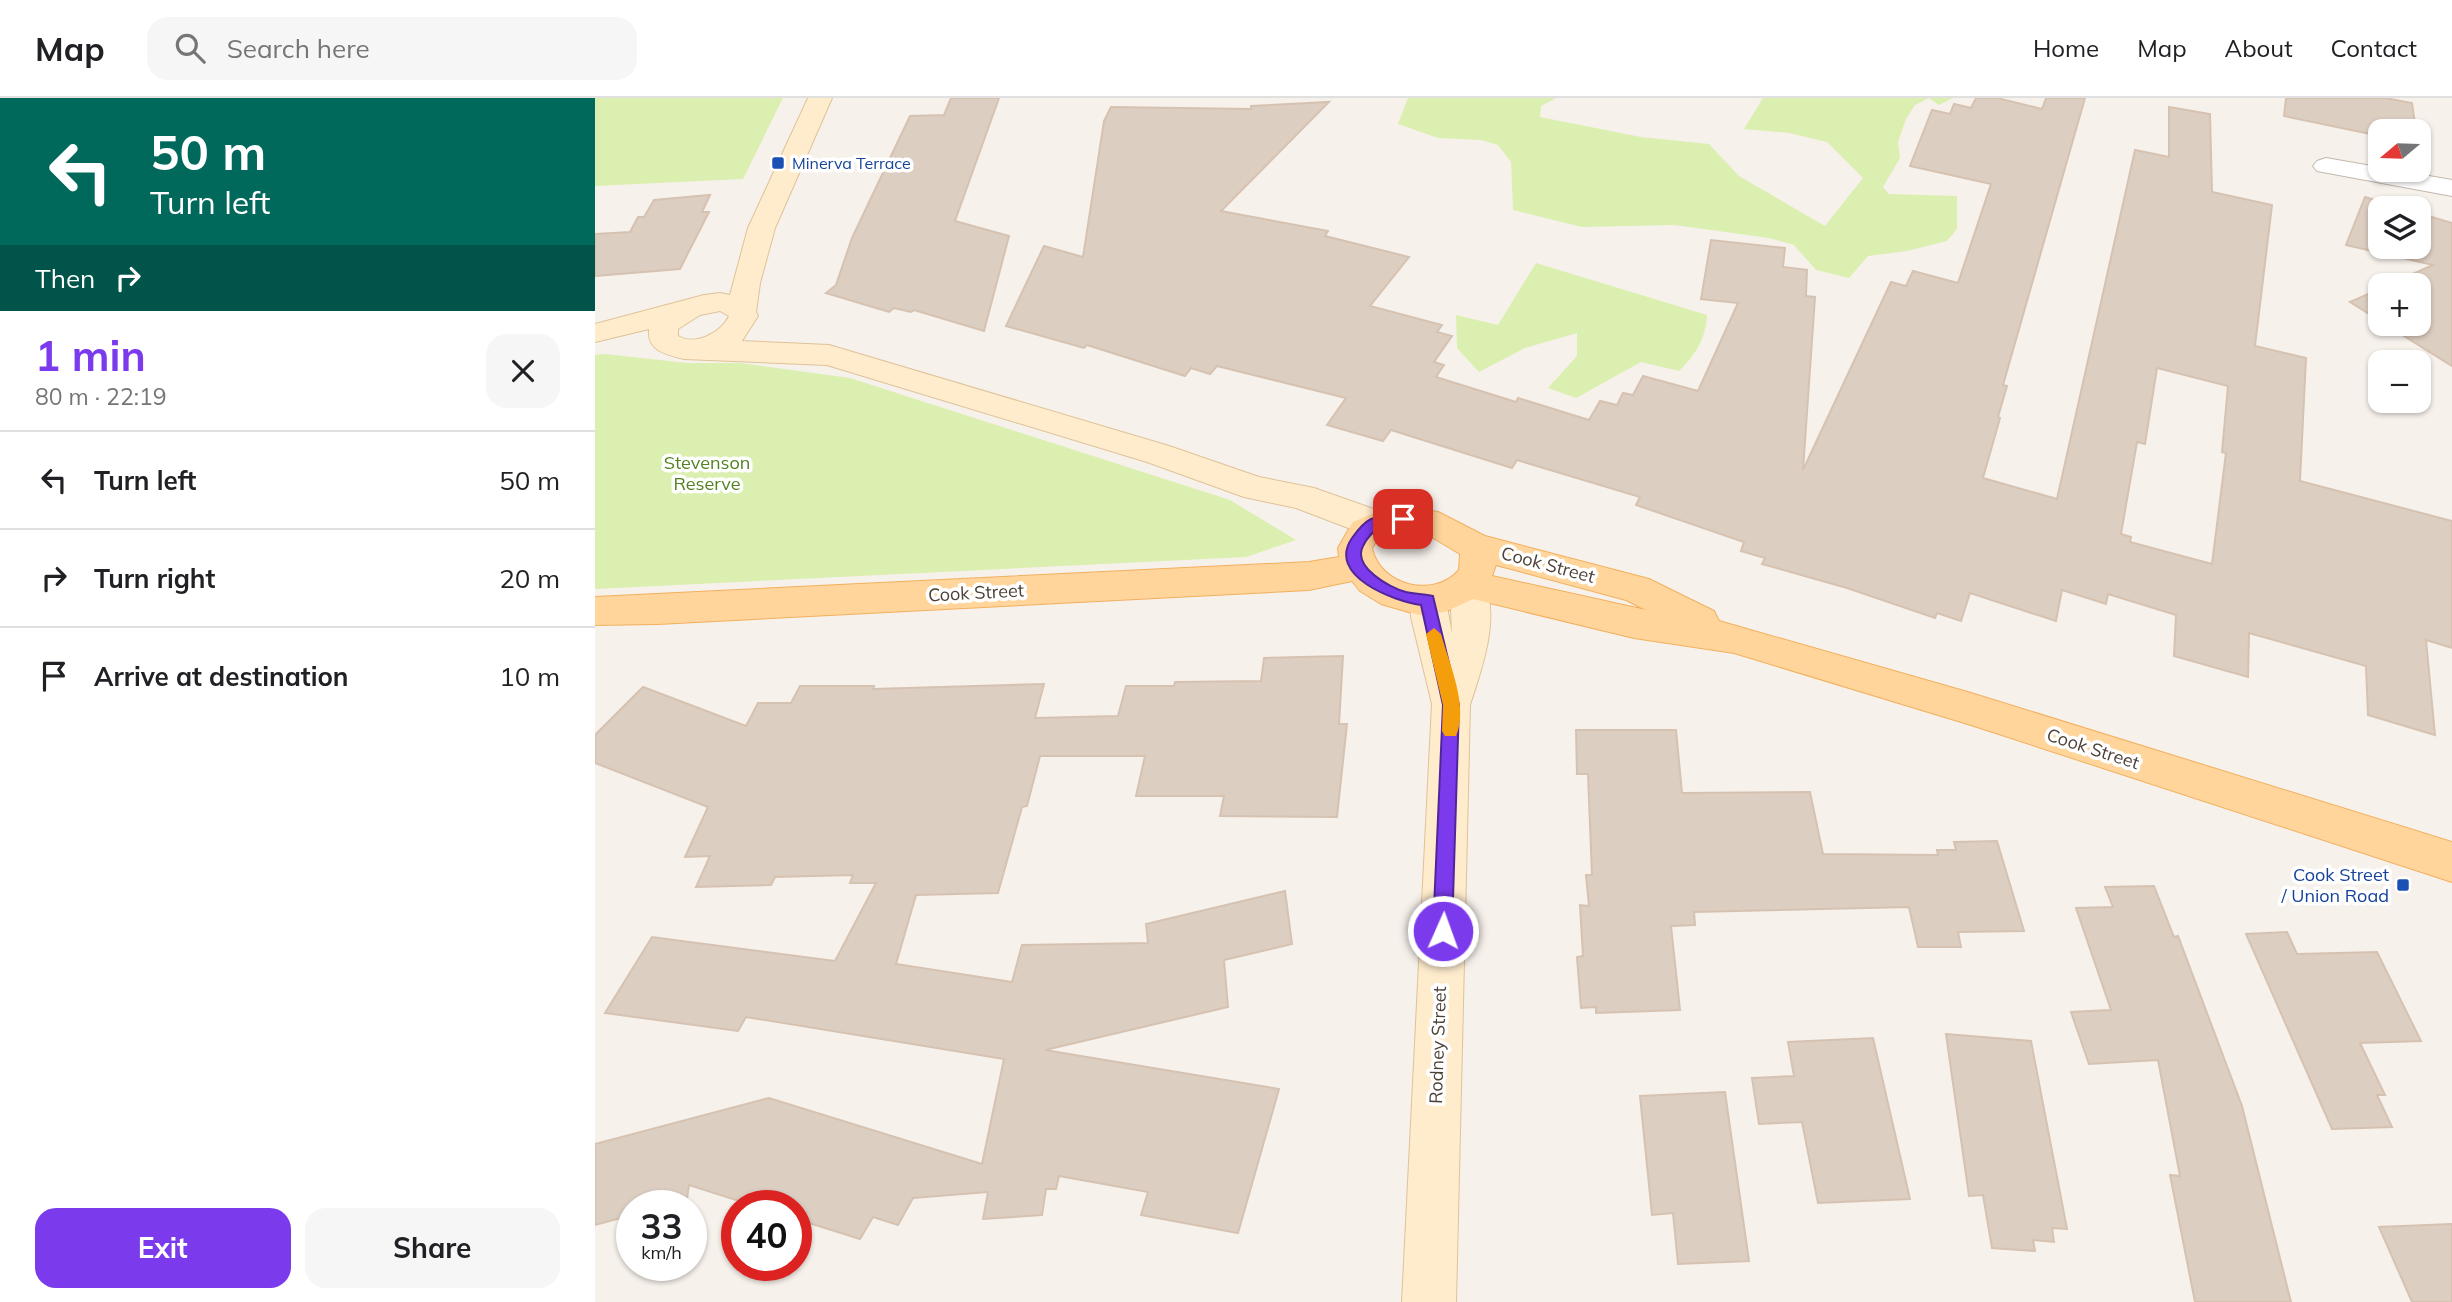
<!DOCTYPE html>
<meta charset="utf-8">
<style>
body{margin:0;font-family:Mulish,sans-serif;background:#f6f6f6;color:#202124;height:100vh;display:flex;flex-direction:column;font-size:26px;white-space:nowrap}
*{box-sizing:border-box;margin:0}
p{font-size:23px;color:#757577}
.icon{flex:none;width:38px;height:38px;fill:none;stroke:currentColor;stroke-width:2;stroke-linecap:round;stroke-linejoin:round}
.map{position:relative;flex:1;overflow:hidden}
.side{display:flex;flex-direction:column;background:#fff;width:595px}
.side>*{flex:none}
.guide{background:#00695c;color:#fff;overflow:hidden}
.needle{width:46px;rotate:251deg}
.buttons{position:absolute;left:1773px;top:21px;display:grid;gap:14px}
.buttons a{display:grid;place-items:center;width:63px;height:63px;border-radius:14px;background:#fff;box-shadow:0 2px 5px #0004;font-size:35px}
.speed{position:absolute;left:21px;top:1092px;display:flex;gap:14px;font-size:35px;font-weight:700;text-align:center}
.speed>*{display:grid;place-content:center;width:91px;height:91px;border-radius:50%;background:#fff;box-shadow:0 2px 5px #0004;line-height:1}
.speed small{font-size:18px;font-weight:400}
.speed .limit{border:10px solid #d22;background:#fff;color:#111}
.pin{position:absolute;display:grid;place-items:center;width:60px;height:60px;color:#fff;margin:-30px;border-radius:14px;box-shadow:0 4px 10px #0006}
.me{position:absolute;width:77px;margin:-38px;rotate:2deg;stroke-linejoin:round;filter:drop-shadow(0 0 5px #0008)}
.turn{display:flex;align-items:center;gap:24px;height:147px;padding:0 35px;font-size:32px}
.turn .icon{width:91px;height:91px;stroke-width:2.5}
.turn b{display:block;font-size:49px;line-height:60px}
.then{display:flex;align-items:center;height:66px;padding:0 35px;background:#0003;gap:14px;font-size:26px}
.round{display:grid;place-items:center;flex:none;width:74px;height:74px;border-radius:21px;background:#f6f6f6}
.headline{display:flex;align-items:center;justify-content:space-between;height:119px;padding:0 35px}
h1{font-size:42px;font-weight:700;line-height:52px;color:#7c3aed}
.cta{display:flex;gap:14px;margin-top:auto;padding:14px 35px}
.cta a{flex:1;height:80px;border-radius:21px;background:#7c3aed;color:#fff;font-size:28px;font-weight:700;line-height:80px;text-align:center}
.cta a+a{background:#f6f6f6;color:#202124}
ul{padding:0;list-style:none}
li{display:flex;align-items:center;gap:21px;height:98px;padding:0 35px;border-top:2px solid #e0e0e0}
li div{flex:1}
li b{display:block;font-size:26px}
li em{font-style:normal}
header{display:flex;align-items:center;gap:42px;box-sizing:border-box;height:98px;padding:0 35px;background:#fff;border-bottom:2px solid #e0e0e0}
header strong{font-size:33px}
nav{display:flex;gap:38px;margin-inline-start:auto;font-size:24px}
.search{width:490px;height:63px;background:#f6f6f6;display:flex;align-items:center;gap:18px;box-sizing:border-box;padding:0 24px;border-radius:21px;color:#757577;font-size:26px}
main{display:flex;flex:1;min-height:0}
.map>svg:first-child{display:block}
.green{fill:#dbefb0}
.building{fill:#ddcec2;stroke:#d6c2b1;stroke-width:2;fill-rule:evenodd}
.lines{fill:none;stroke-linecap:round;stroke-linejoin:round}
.street-casing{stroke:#c4b8ac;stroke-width:2}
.secondary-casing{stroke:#dfc298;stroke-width:2}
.primary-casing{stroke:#f2b05e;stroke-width:2}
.street{fill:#fff;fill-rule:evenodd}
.secondary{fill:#ffeccd;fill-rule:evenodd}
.primary{fill:#ffd59c;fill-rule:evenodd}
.route{fill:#7c3aed;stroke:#51269a;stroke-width:2}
.slow{fill:#f59e0b}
.transit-dot{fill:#1a4fb4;stroke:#fff;stroke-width:2.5}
.labels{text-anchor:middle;stroke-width:7;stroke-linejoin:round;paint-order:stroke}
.far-transit-label{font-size:16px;fill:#164399;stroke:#fff;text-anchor:start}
.park-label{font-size:18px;fill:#538121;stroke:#fff}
.street-label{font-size:18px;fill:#4c4137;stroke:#fff}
.transit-label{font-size:18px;fill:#164399;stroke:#fff;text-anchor:end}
</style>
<header>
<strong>Map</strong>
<div class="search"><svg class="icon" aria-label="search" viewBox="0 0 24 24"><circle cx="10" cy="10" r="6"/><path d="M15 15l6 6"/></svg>Search here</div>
<nav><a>Home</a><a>Map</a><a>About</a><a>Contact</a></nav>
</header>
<main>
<section class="side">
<div class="guide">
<div class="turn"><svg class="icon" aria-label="left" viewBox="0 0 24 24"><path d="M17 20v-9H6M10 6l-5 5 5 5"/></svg><div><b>50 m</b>Turn left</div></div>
<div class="then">Then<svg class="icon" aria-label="right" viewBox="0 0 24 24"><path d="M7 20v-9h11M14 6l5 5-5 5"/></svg></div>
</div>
<div class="headline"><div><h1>1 min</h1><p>80 m · 22:19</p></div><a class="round"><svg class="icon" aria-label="close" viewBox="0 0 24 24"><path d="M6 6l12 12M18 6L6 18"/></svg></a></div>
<ul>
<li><svg class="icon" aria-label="left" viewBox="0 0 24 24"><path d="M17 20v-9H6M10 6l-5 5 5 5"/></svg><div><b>Turn left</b></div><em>50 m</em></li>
<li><svg class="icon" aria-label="right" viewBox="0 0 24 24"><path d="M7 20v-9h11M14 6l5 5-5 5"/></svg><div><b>Turn right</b></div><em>20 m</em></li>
<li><svg class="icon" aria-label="arrive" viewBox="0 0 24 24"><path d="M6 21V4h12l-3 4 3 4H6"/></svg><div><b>Arrive at destination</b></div><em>10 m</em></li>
</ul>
<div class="cta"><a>Exit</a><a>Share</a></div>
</section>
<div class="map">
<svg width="1857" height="1204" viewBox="0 0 1857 1204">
<rect width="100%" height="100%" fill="#f7f1eb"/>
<g class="green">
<polygon points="0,0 188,0 148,81 0,88"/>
<polygon points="813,0 961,0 946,8 945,19 1046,39 1114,46 1144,78 1230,128 1268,80 1232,44 1194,35 1149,31 1168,0 1358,0 1344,7 1334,0 1320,7 1311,21 1303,44 1305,60 1288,89 1294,96 1362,98 1362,131 1352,143 1312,153 1273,158 1254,180 1221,172 1199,147 1174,140 1079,127 987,129 918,112 916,64 903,47 886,42 843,40 803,26"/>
<path d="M941,165L1112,217C1111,240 1100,258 1084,273L1046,264L981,300L953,290L982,258V235L930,250L884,274L862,250L861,217L903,227Z"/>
<polygon points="10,256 92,265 145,265 255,280 635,402 701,442 651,459 0,491 0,257"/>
</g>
<g class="building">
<polygon points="356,0 404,0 360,123 414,138 389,233 319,212 316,214 299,210 294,214 231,195 241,187 257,140 315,18 349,17"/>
<path d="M1381,0H1402L1447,11L1451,0H1490L1408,287L1412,288L1403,319L1405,320L1388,380L1462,401L1540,52L1574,59V9L1615,16L1617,94L1677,107L1660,248L1711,260L1705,383L1857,423V550L1831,542L1840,637L1773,617L1771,568L1654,535L1653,579L1579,558L1581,517L1513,496L1511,506L1467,492L1461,523L1375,495L1366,523L1342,515L1340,520L1252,490L1167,466L1170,460L1146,453L1149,444L1041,407L1045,399L922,362L917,370L796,332L788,343L732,327L751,300L622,268L615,276L596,270L590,278L492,247L489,250L411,228L449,148L488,159L509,23L516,9L656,11V8L734,4L626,113L733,133L730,138L814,159L775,208L847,227L842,234L857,238L839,264L849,267L841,279L921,304L923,300L994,322L1005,303L1022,307L1028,295L1038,297L1048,278L1103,293L1143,205L1106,201L1116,142L1190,150L1188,169L1212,172L1211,198L1220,199L1208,372L1296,184L1311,188L1318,173L1363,185L1396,86L1315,68L1337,12L1355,16L1359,6L1376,10ZM1562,270L1633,288L1627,354L1631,355L1617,466L1535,444L1536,439L1526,436L1542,344L1550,346Z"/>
<polygon points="1691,0 1790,0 1817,5 1821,33 1785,33 1785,38 1689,18"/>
<polygon points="115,97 107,114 114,114 85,171 0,178 0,136 35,134 43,119 49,119 59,102"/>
<polygon points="1770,99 1808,110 1785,110 1785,149 1824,149 1824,115 1857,125 1857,268 1790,226 1824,226 1824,187 1793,187 1838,167 1751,147"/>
<polygon points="1785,191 1785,223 1755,204"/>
<polygon points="748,558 744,626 752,626 742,719 625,718 629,698 541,698 550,658 445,658 432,708 427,709 403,795 321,797 301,866 417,884 427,847 553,845 551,826 690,793 697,846 629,862 633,909 450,952 684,991 643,1135 546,1117 553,1094 464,1078 461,1091 451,1091 447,1117 388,1121 393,1094 318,1100 303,1127 278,1119 265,1141 201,1121 201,1108 160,1108 94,1087 91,1108 37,1108 37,1117 0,1127 0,1046 174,1000 387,1066 409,961 151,919 143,933 10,915 57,839 240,863 281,785 255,785 258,777 180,779 176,787 101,789 115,758 90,759 113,709 0,665 0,637 48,589 151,628 163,605 196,605 205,588 279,588 278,591 449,586 440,620 523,618 531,588 579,588 580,584 666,583 669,560"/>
<polygon points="981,632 1081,632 1087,695 1215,694 1228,756 1343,757 1342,752 1361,752 1359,744 1402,743 1429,833 1363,834 1366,849 1323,849 1314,809 1099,814 1100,827 1076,828 1085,912 1001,915 1001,909 986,910 982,859 988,858 985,807 994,808 991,777 997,777 993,676 982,676"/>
<polygon points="1559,788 1579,839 1583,838 1647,1008 1696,1204 1600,1204 1575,1077 1585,1078 1563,962 1494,966 1476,914 1516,912 1481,810 1518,809 1510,789"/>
<polygon points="1692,834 1702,856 1782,854 1826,943 1765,945 1790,997 1782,997 1797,1029 1737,1031 1651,836"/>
<polygon points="1351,936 1436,943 1472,1131 1457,1130 1459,1144 1438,1142 1440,1153 1397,1150 1388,1097 1374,1098"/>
<polygon points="1278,940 1315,1101 1223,1105 1207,1024 1164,1026 1157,980 1199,978 1193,944"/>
<polygon points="1130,994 1154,1163 1083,1166 1078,1115 1057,1117 1045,998"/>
<polygon points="1857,1126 1857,1204 1817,1204 1784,1129"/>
</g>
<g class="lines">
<defs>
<polygon id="street" points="1731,60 1857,82 1857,98 1722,73 1718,68 1722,63"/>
<g id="secondary">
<path d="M213,0H237L180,130L165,185L161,214L163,218L147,243L234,247L574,348L664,379L719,390L793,416L798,425L793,434L781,438L756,431L701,410L649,399L552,364L232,267L89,261C70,256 52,253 54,231L0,244V226L109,197L125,195L135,197L153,130ZM125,213L134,218C126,235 100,248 83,238V231L105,217Z"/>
<path d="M873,472L886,476C907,516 888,567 875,607L861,1204H807L837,606L816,519L815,503L820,493L833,489L846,493L851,503L857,536L855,486L860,476Z"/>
</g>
<path id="primary" d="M798,407L843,414L890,438L1054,481L1119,513L1124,523L1376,595L1857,744V784L1376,627L1139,555L1039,540L878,501L850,514L824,517L786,506L765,493L757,483L714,492L63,526L0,527V499L714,464L744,459L743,450L758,424ZM801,433L835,438L865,456L864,472C839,501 785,488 777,450L782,442ZM901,467L1031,502L1051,512L897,478Z"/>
</defs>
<use href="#street" class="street-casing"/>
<use href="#secondary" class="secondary-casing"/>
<use href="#primary" class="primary-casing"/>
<use href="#street" class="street"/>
<use href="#secondary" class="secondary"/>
<use href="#primary" class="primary"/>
</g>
<path class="route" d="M808,415L813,417V424C805,427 795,426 786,429C779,432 771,441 768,448C757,469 795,490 811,494C820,496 829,496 838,498L864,607L857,833L854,839L848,842L841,839L838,833L848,607L826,507C799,503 731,478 757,440C762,433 768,425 776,421C785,416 799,417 808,415Z"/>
<path class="slow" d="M839,530L846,536C854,565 874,609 861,638H850L847,633L848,607L831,536Z"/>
<g class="transit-dot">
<rect x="176" y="58" width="14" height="14" rx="3.5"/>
<rect x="1801" y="780" width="14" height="14" rx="3.5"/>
</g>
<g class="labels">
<g class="far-transit-label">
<text x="197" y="71">Minerva Terrace</text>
</g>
<g class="park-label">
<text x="112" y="371">Stevenson<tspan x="112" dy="21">Reserve</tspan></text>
</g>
<g class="street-label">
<text transform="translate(953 467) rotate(15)" y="6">Cook Street</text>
<text transform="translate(381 495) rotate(-3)" y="6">Cook Street</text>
<text transform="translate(1498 651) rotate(18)" y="6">Cook Street</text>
<text transform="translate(843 947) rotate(-88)" y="6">Rodney Street</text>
</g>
<g class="transit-label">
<text x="1794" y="783">Cook Street<tspan x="1794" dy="21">/ Union Road</tspan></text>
</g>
</g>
</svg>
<div class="buttons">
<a><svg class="needle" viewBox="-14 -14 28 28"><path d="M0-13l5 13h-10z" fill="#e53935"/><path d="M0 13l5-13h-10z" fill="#757577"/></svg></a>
<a><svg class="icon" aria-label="layers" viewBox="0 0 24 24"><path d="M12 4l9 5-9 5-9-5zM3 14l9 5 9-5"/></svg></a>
<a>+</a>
<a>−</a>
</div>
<div class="speed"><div>33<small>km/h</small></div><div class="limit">40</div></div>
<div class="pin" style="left:808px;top:421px;background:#d93025"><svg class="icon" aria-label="arrive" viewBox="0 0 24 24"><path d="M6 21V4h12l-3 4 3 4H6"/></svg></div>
<svg class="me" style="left:848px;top:833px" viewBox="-20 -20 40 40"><circle r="17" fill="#7c3aed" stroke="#fff" stroke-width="3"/><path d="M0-11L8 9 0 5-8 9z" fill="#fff"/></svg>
</div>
</main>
